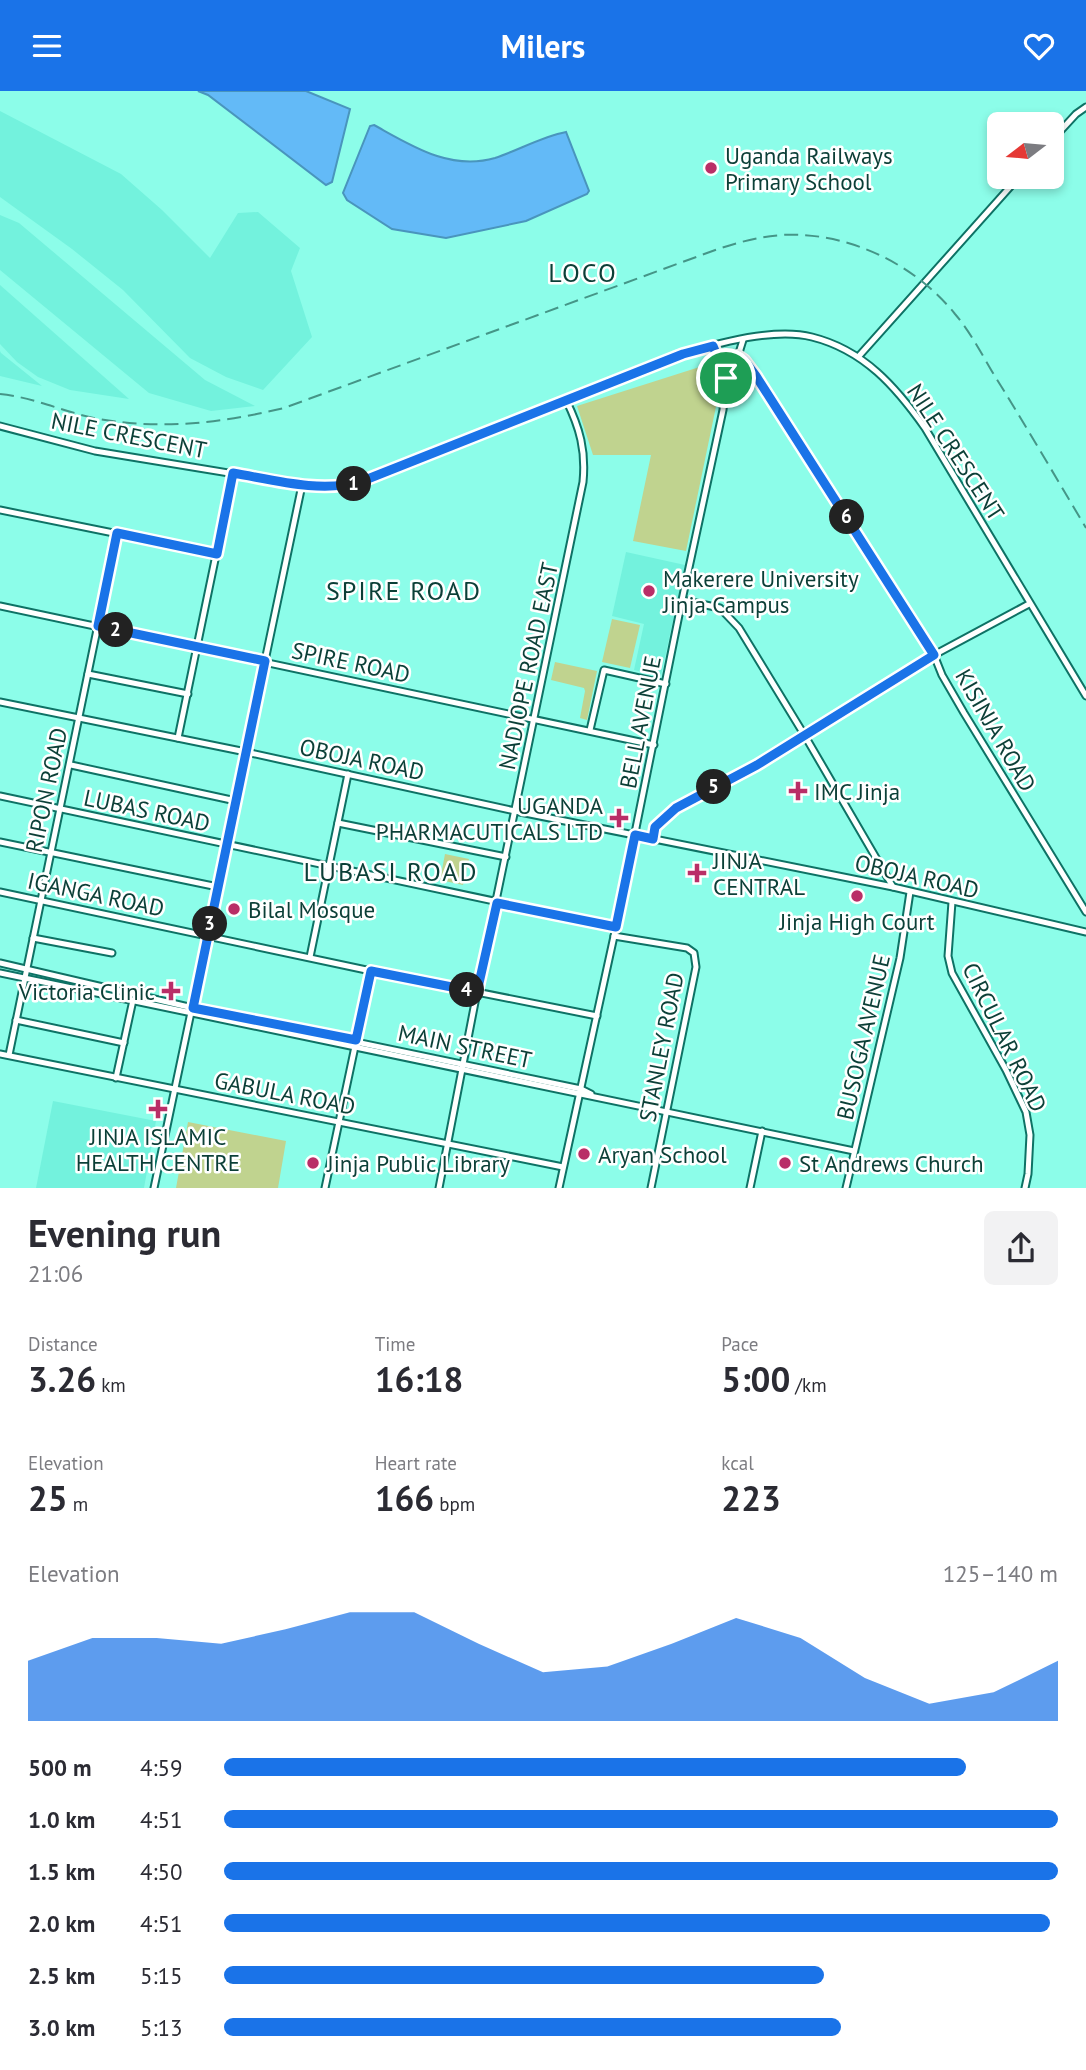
<!DOCTYPE html>
<meta charset="utf-8">
<style>
:root{--surface:#fff;--page:#f2f2f3;--text:#2b2b33;--muted:#7c7c81;--accent:#1a73e8}
body{margin:0;font-family:"PT Sans",sans-serif;background:var(--page);color:var(--text);height:100vh;display:flex;flex-direction:column;font-size:26px;white-space:nowrap}
*{box-sizing:border-box;margin:0}
p{font-size:23px;color:var(--muted)}
.icon{flex:none;width:38px;height:38px;fill:none;stroke:currentColor;stroke-width:2;stroke-linecap:round;stroke-linejoin:round}
.map{position:relative;height:1097px;overflow:hidden}
.sheet{display:flex;flex-direction:column;background:var(--surface);flex:1}
.sheet>*{flex:none}
.needle{width:46px;rotate:254deg}
.buttons{position:absolute;left:987px;top:21px;display:grid;gap:14px}
.buttons a{display:grid;place-items:center;width:77px;height:77px;border-radius:10px;background:var(--surface);box-shadow:0 4px 10px #0003;font-size:35px}
.pin{position:absolute;display:grid;place-items:center;width:60px;height:60px;color:#fff;margin:-30px;border:4px solid #fff;border-radius:50%;box-shadow:0 2px 7px #0007}
.km{position:absolute;width:35px;height:35px;margin:-18px;border-radius:50%;background:#222;color:#fff;font-size:19px;line-height:35px;text-align:center}
.round{display:grid;place-items:center;flex:none;width:74px;height:74px;border-radius:10px;background:var(--page)}
.head{display:flex;align-items:center;justify-content:space-between;height:119px;padding:0 28px}
h1{font-size:38px;font-weight:700;line-height:52px}
.stats{display:grid;grid-template-columns:repeat(3,1fr);gap:10px;height:119px;padding:7px 28px}
.stats div{display:grid;align-content:center}
.stats b{font-size:35px;font-weight:700}
.stats small{font-size:19px;font-weight:400}
.stats p{font-size:19px}
.chart{height:196px;padding:14px 28px}
.chart p{display:flex;justify-content:space-between}
.chart svg{width:100%;height:126px;margin-top:7px;fill:var(--accent);opacity:.7}
ul{padding:0 28px;list-style:none;font-size:23px}
li{display:grid;grid-template-columns:112px 84px 1fr;align-items:center;height:52px}
li i{height:18px;border-radius:9px;background:var(--accent)}
header{display:flex;justify-content:space-between;align-items:center;height:91px;padding:0 28px;background:var(--accent);color:#fff;font-size:32px;font-weight:700}
.map>svg:first-child{display:block}
</style>
<header><svg class="icon" aria-label="menu" viewBox="0 0 24 24"><path d="M4 6h16M4 12h16M4 18h16"/></svg>Milers<svg class="icon" aria-label="heart" viewBox="0 0 24 24"><path d="M12 20l-8-8c-3-5 5-10 8-4 3-6 11-1 8 4z"/></svg></header>
<div class="map">
<svg width="1086" height="1097" viewBox="0 0 1086 1097">
<rect width="100%" height="100%" fill="#8cfde9"/>
<!-- built -->
<g fill="#73f2dd">
<path d="M0,20L121,83L162,119L210,167L238,122L258,121L300,157L291,180L312,246L263,299L226,286L190,267L123,199L72,158L0,106Z"/>
<path d="M0,124L19,132L205,289L255,315L211,320L149,302L0,179Z"/>
<path d="M0,194L129,308L70,299L38,286L17,271L0,253Z"/>
<path d="M0,260L1,262L42,295L0,285Z"/>
<path d="M626,461L685,474L661,585L634,579L644,533L612,525Z"/>
<path d="M53,1010L156,1030L144,1097H36Z"/>
</g>
<!-- green -->
<g fill="#c0d38f">
<path d="M709,273L718,306L686,460L633,450L651,364H593L577,315Z"/>
<path d="M612,528L640,534L630,577L602,571Z"/>
<path d="M555,571L597,580L587,629L580,627L585,600L584,597L551,589Z"/>
<path d="M445,763L469,768L463,794L440,789Z"/>
<path d="M188,1031L286,1050L278,1097H176Z"/>
</g>
<!-- water -->
<g fill="#63baf7" stroke="#4995bd" stroke-width="2">
<path d="M198,0H306L350,18L332,91L326,94L208,4Z"/>
<path d="M374,34C412,55 450,80 495,67C519,59 541,46 566,41L589,100L587,103L526,130L446,147L392,138L347,109L343,102L370,35Z"/>
</g>
<g fill="none" stroke-linecap="round" stroke-linejoin="round">
<defs>
<g id="minor">
<path d="M1052,49L1076,23L1086,16"/>
<path d="M738,265L744,269L756,285L934,564L942,584L964,622L1086,821"/>
<path d="M859,265L1019,86"/>
<path d="M726,287L738,265L743,249"/>
<path d="M0,335L95,360L302,394L335,396L360,391C416,369 472,347 528,324C597,296 741,228 812,246C864,259 896,296 925,337L1086,605"/>
<path d="M0,419L217,463"/>
<path d="M682,509L720,517L739,537L805,645L893,796"/>
<path d="M0,515L654,654"/>
<path d="M88,583L188,603"/>
<path d="M0,611L246,661L515,720L893,796L1086,841"/>
<path d="M590,639L604,579L666,593"/>
<path d="M178,647L233,382"/>
<path d="M71,674L236,710"/>
<path d="M0,705L616,836"/>
<path d="M338,732L506,766"/>
<path d="M653,748L655,736L676,717L757,674L934,564L1029,513"/>
<path d="M0,751L218,796"/>
<path d="M0,801L371,880L597,925"/>
<path d="M952,811L948,865L952,882L1006,979L1026,1021L1030,1044L1028,1083L1025,1097"/>
<path d="M614,845L687,857L694,862L696,876L651,1097"/>
<path d="M33,847L112,862"/>
<path d="M310,866L348,683"/>
<path d="M0,872L193,917L581,998L591,1003"/>
<path d="M0,882L854,1060"/>
<path d="M16,929L124,952"/>
<path d="M0,963L563,1076"/>
<path d="M9,964C45,790 81,616 117,442"/>
<path d="M116,987L133,909"/>
<path d="M154,1097L302,394"/>
<path d="M325,1097L371,880"/>
<path d="M439,1097L477,901L583,391C586,360 580,337 566,309"/>
<path d="M559,1097L616,836L682,509L723,319L726,287L713,255"/>
<path d="M750,1097L762,1040"/>
<path d="M846,1097L900,867L910,801"/>
</g>
</defs>
<!-- minor casing -->
<use href="#minor" stroke="#0e7265" stroke-width="9"/>
<!-- minor -->
<use href="#minor" stroke="#fff" stroke-width="5"/>
<!-- rail -->
<path stroke="#459587" stroke-width="2" stroke-dasharray="14 7" stroke-linecap="butt" d="M0,303C33,306 66,322 99,328C162,339 222,332 284,317L718,158C739,151 759,146 781,144C846,140 914,172 955,223C973,244 986,272 1001,295C1030,342 1058,390 1086,437"/>
</g>
<g fill="none" stroke-linecap="round" stroke-linejoin="round">
<defs>
<path id="route" d="M713,255L726,287L738,265L744,269L756,285L934,564L757,674L676,717L655,736L653,748L635,744L616,836L497,812L477,901L371,880L356,949L193,917L265,570L98,535L117,442L217,463L233,382C274,389 319,402 360,391L683,263Z"/>
</defs>
<!-- route casing -->
<use href="#route" stroke="#fff" stroke-width="14"/>
<!-- route -->
<use href="#route" stroke="#1a73e8" stroke-width="9"/>
</g>
<!-- markers -->
<g fill="#b92e67" stroke="#fff" stroke-width="2.5">
<circle cx="711" cy="77" r="7"/>
<circle cx="649" cy="500" r="7"/>
<path d="M794.5 689.5h7v7h7v7h-7v7h-7v-7h-7v-7h7z"/>
<path d="M615.5 716.5h7v7h7v7h-7v7h-7v-7h-7v-7h7z"/>
<path d="M693.5 771.5h7v7h7v7h-7v7h-7v-7h-7v-7h7z"/>
<circle cx="857" cy="805" r="7"/>
<circle cx="234" cy="818" r="7"/>
<path d="M167.5 889.5h7v7h7v7h-7v7h-7v-7h-7v-7h7z"/>
<path d="M154.5 1007.5h7v7h7v7h-7v7h-7v-7h-7v-7h7z"/>
<circle cx="584" cy="1063" r="7"/>
<circle cx="313" cy="1072" r="7"/>
<circle cx="785" cy="1072" r="7"/>
</g>
<g text-anchor="middle" dominant-baseline="central" stroke-width="5" stroke-linejoin="round" paint-order="stroke">
<!-- poi labels -->
<g font-size="23" fill="#0b3f37" stroke="#fff" text-anchor="start">
<text x="725" y="64">Uganda Railways<tspan x="725" dy="26">Primary School</tspan></text>
<text x="663" y="487">Makerere University<tspan x="663" dy="26">Jinja Campus</tspan></text>
<text x="814" y="700">IMC Jinja</text>
<text x="603" y="714" text-anchor="end">UGANDA<tspan x="603" dy="26">PHARMACUTICALS LTD</tspan></text>
<text x="713" y="769">JINJA<tspan x="713" dy="26">CENTRAL</tspan></text>
<text x="248" y="818">Bilal Mosque</text>
<text x="857" y="830" text-anchor="middle">Jinja High Court</text>
<text x="155" y="900" text-anchor="end">Victoria Clinic</text>
<text x="158" y="1045" text-anchor="middle">JINJA ISLAMIC<tspan x="158" dy="26">HEALTH CENTRE</tspan></text>
<text x="598" y="1063">Aryan School</text>
<text x="327" y="1072">Jinja Public Library</text>
<text x="799" y="1072">St Andrews Church</text>
</g>
<!-- street labels -->
<g font-size="23" fill="#0b3f37" stroke="#fff">
<text transform="translate(129 344) rotate(11)">NILE CRESCENT</text>
<text transform="translate(956 361) rotate(57)">NILE CRESCENT</text>
<text transform="translate(351 571) rotate(12)">SPIRE ROAD</text>
<text transform="translate(528 575) rotate(-78)">NADIOPE ROAD EAST</text>
<text transform="translate(640 631) rotate(-79)">BELL AVENUE</text>
<text transform="translate(996 639) rotate(60)">KISINJA ROAD</text>
<text transform="translate(362 668) rotate(12)">OBOJA ROAD</text>
<text transform="translate(46 699) rotate(-78)">RIPON ROAD</text>
<text transform="translate(147 719) rotate(12)">LUBAS ROAD</text>
<text transform="translate(917 785) rotate(13)">OBOJA ROAD</text>
<text transform="translate(96 803) rotate(12)">IGANGA ROAD</text>
<text transform="translate(863 946) rotate(-77)">BUSOGA AVENUE</text>
<text transform="translate(1005 946) rotate(64)">CIRCULAR ROAD</text>
<text transform="translate(465 955) rotate(12)">MAIN STREET</text>
<text transform="translate(661 956) rotate(-79)">STANLEY ROAD</text>
<text transform="translate(285 1002) rotate(11)">GABULA ROAD</text>
</g>
<!-- quarter labels -->
<g font-size="26" letter-spacing="2" fill="#0b3f37" stroke="#fff">
<text x="583" y="181">LOCO</text>
<text x="404" y="499">SPIRE ROAD</text>
<text x="391" y="780">LUBASI ROAD</text>
</g>
</g>
</svg>
<div class="buttons">
<a><svg class="needle" viewBox="-14 -14 28 28"><path d="M0-13l5 13h-10z" fill="#e53935"/><path d="M0 13l5-13h-10z" fill="#7c7c81"/></svg></a>
</div>
<div class="pin" style="left:726px;top:287px;background:#1e9e55"><svg class="icon" aria-label="arrive" viewBox="0 0 24 24"><path d="M6 21V4h12l-3 4 3 4H6"/></svg></div>
<b class="km" style="left:354px;top:393px">1</b>
<b class="km" style="left:116px;top:539px">2</b>
<b class="km" style="left:210px;top:833px">3</b>
<b class="km" style="left:467px;top:899px">4</b>
<b class="km" style="left:714px;top:696px">5</b>
<b class="km" style="left:847px;top:426px">6</b>
</div>
<section class="sheet">
<div class="head"><div><h1>Evening run</h1><p>21:06</p></div><a class="round"><svg class="icon" aria-label="share" viewBox="0 0 24 24"><path d="M12 15V3M7 8l5-5 5 5M5 13v7h14v-7"/></svg></a></div>
<div class="stats">
<div><p>Distance</p><b>3.26<small> km</small></b></div>
<div><p>Time</p><b>16:18</b></div>
<div><p>Pace</p><b>5:00<small> /km</small></b></div>
</div>
<div class="stats">
<div><p>Elevation</p><b>25<small> m</small></b></div>
<div><p>Heart rate</p><b>166<small> bpm</small></b></div>
<div><p>kcal</p><b>223</b></div>
</div>
<div class="chart"><p><span>Elevation</span>125–140 m</p>
<svg viewBox="0 0 160 44" preserveAspectRatio="none"><path d="M0 44V23L10 15L20 15L30 17L40 12L50 6L60 6L70 17L80 27L90 25L100 17L110 8L120 15L130 29L140 38L150 34L160 23V44z"/></svg>
</div>
<ul>
<li><b>500 m</b>4:59<i style="width:89%"></i></li>
<li><b>1.0 km</b>4:51<i style="width:100%"></i></li>
<li><b>1.5 km</b>4:50<i style="width:100%"></i></li>
<li><b>2.0 km</b>4:51<i style="width:99%"></i></li>
<li><b>2.5 km</b>5:15<i style="width:72%"></i></li>
<li><b>3.0 km</b>5:13<i style="width:74%"></i></li>
</ul>
</section>
